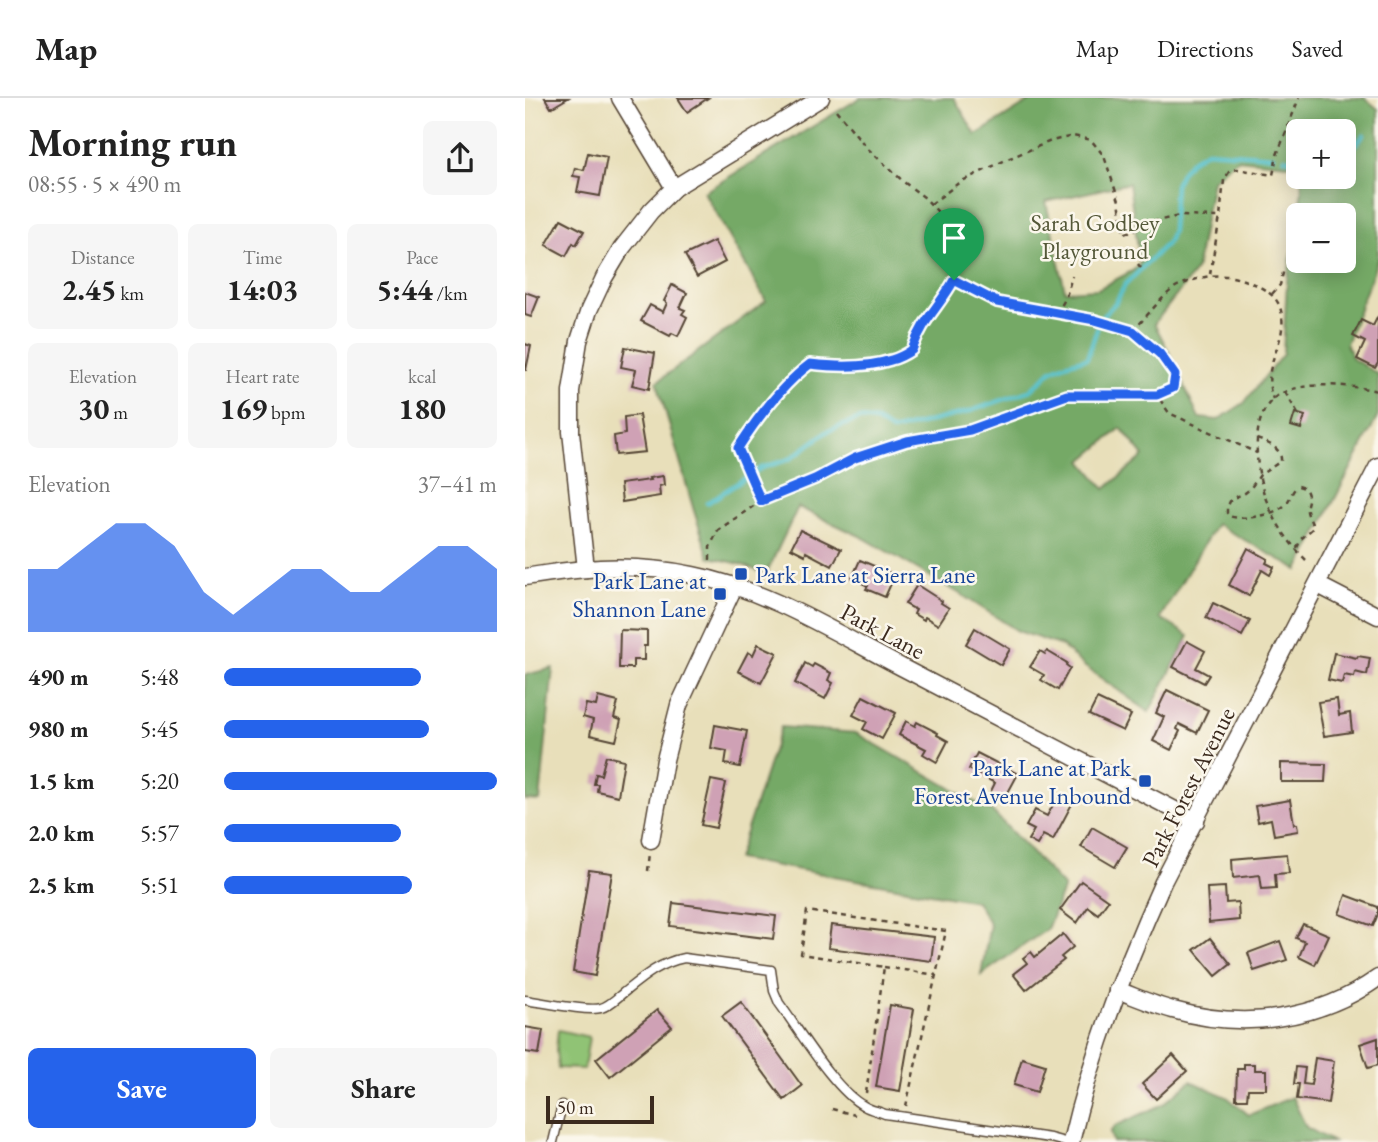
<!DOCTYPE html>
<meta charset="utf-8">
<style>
:root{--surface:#fff;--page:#f6f6f6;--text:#222;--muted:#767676;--line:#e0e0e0;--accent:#2563eb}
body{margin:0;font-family:"EB Garamond",serif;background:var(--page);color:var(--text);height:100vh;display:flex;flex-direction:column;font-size:26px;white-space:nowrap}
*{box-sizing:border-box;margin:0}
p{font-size:23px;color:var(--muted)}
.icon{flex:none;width:38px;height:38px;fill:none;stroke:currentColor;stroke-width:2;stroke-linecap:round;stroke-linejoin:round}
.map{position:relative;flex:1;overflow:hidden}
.sheet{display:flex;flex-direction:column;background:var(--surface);width:525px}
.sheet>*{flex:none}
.tools{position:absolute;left:761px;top:21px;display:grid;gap:14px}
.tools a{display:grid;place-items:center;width:70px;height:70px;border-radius:10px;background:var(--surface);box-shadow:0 4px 18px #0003;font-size:35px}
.scale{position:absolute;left:21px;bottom:18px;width:108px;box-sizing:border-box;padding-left:7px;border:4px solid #3b2a1e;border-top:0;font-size:19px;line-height:24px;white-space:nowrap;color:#3b2a1e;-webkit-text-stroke:5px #fbf7ec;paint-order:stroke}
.pin{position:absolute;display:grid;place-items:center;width:60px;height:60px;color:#fff;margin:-72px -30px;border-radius:50% 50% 50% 0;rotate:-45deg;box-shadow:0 0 7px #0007}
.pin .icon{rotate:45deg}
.round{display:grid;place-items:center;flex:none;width:74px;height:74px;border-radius:10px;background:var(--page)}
.head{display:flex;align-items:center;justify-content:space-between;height:119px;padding:0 28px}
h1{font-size:38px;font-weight:700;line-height:52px}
.stats{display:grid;grid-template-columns:repeat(3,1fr);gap:10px;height:119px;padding:7px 28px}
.stats div{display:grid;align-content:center;border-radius:10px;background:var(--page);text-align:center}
.stats b{font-size:30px;font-weight:700}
.stats small{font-size:19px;font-weight:400}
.stats p{font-size:19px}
.chart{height:196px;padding:14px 28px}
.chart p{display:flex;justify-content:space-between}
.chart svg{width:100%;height:126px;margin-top:7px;fill:var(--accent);opacity:.7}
.cta{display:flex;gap:14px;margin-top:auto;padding:14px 28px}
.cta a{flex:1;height:80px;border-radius:10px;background:var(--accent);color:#fff;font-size:28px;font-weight:700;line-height:80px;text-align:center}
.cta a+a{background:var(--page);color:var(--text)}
ul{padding:0 28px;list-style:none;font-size:23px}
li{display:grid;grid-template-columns:112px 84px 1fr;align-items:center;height:52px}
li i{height:18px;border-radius:9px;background:var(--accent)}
header{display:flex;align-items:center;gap:42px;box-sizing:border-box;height:98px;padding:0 35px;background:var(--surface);border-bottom:2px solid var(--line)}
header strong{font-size:33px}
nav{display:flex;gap:38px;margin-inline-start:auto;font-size:24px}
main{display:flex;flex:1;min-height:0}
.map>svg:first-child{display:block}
</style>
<header>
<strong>Map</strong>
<nav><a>Map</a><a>Directions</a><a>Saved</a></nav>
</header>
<main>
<section class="sheet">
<div class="head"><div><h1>Morning run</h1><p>08:55 · 5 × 490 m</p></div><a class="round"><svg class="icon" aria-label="share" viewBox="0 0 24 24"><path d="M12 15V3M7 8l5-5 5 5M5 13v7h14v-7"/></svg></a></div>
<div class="stats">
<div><p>Distance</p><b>2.45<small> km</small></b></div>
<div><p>Time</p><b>14:03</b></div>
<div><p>Pace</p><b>5:44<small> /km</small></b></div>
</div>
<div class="stats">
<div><p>Elevation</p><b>30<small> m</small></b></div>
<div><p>Heart rate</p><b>169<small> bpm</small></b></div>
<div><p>kcal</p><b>180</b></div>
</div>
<div class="chart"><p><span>Elevation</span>37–41 m</p>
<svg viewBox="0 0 160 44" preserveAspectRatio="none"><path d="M0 44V22L10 22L20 14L30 6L40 6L50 14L60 30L70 38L80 30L90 22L100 22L110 30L120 30L130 22L140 14L150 14L160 22V44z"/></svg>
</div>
<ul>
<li><b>490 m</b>5:48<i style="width:72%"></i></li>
<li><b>980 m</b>5:45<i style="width:75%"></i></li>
<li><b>1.5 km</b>5:20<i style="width:100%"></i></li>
<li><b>2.0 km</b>5:57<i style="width:65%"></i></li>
<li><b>2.5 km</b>5:51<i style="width:69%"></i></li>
</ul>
<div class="cta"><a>Save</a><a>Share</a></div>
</section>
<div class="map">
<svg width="853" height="1044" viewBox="0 0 853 1044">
<rect width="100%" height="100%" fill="#fbf7ec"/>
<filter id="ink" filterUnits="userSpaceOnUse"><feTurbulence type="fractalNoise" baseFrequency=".0143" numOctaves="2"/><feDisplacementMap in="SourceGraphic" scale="14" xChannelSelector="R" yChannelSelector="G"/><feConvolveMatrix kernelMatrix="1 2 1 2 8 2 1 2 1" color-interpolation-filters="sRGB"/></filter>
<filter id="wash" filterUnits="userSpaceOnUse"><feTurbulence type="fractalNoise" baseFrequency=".00686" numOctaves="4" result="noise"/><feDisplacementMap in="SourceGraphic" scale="28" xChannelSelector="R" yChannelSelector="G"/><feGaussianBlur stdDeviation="1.57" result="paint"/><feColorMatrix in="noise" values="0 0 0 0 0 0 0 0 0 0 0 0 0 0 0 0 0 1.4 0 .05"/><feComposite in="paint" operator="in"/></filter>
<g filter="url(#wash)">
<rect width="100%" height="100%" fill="#e8dfba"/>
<!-- green -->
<path fill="#90c374" stroke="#667649" stroke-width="2" d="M33,932L64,939L59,971L33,970L31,952Z"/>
<!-- forest -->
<g fill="#74a966" stroke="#586a42" stroke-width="2" fill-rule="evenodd">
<path d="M335,0H429L451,37L510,0H840L853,11V161L821,246L828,261L853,276V318L773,472L691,426L635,520L664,538L624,614L559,568L537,548L493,533L437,497L337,439L273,409L241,476L215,466L184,459L169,413L132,284L241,203L179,94ZM774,33H819V79H776L777,92L762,183L758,256L719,305L693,322L674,320C659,289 647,256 629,226L671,172L687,82L712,61L773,67ZM604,85L615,165L609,172L573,191L540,193L521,104ZM774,117H819V163H774ZM596,330L619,358L580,391L557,363Z"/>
<path d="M28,570L15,703L0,702V577Z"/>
<path d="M256,629L331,635L469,715L539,789L522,831L456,877L465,826L451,803L212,761Z"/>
<path d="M666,983L702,999L724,1017L767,999L781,1029L808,1044H588L585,1034L590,1028L637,1007Z"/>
</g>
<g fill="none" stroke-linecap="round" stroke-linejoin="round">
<!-- stream -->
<g stroke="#52bfc9" stroke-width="4.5">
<path d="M819,57L823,56L839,37"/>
<path d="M759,60L774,62"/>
<path d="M578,218L591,204L600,187L643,144L647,132L650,87L657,73L668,61L682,53L748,58"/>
<path d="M182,405L236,370L265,361L303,333L335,321L351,323L367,333L443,314L506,292L527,272L540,266L562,260L572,231"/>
</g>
</g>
<g id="blocks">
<!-- building -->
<g fill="#cfa1b5">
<path d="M20,0H43L26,10Z"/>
<path d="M153,0H183L162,14Z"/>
<path d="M63,55L82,59L75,98L52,94L55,79L48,78L50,70L59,72Z"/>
<path d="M36,121L59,133L51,147L48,145L41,158L21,147Z"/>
<path d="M189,143L200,164L172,179L160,157Z"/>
<path d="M147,187L162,195L155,210L160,212L157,216L162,219L153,238L147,235L145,238L116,223L125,207L138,214L142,205L139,203Z"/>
<path d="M0,194L14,199L6,219L0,217Z"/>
<path d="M853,218V265L850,270L832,261L840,244L828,238L836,222L848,228Z"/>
<path d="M0,246L6,248L1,272H0Z"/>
<path d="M100,249L130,255L124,291L107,287L111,272L96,269Z"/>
<path d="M770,315L780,318L776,331L766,328Z"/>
<path d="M114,317L120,354L91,357L89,338L100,336L99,319Z"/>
<path d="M138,378L139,387L134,388L135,398L97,404L95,386L125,382L124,380Z"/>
<path d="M275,432L289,439V438L316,451L307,468L281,454L280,457L266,450Z"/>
<path d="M723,450L743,461L741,465L749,469L745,477L737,472L724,498L704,487Z"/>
<path d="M335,462L370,477L360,499L341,491L343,488L327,480Z"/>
<path d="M392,487L417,503L416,505L424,510L413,527L400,519L399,522L389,516L391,512L380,506Z"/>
<path d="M688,505L725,523L717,538L681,520Z"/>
<path d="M450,530L485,551L476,567L441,546Z"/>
<path d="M95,532L122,533V548H119V562H108V570H94Z"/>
<path d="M662,543L680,553L671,570L684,577L679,585L648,569Z"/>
<path d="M233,546L252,555L236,585L213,573L223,554L228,557Z"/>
<path d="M515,553L520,556L522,553L542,565L541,567L545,570L533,592L516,582L519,577L505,569Z"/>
<path d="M809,555L832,560L833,558L845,560L842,577L830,574L829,579L819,577L817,585L803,582Z"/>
<path d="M280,565L287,569L289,566L306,575L303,582L308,585L300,601L270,585Z"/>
<path d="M642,592L683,612L672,635L654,626L652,631L655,633L646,652L628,643L639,619L631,615Z"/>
<path d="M338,598L371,615L357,641L338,631L342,624L328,617Z"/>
<path d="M73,599L93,604L89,620L96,622L91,643L65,637L68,622L58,619L61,606L71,608Z"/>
<path d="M572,601L606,617L598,633L564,617Z"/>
<path d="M812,601L814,617L825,615L827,634L799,638L793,604Z"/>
<path d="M381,623L390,628L392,624L413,635L412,637L423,643L412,664L398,656L401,651L374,637Z"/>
<path d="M190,627L222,633L215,669L200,666L202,653L186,650Z"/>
<path d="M452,655L493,676L479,702L465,695L470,685L444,671Z"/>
<path d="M81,658L99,662L93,698L72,693L73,686H69L71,676L76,677Z"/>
<path d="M756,665L801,666L800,684H756Z"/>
<path d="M186,682L201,685L191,730L176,727Z"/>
<path d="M533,698L547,706L528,742L518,737L512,747L503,742L509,732L501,728L510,712L522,718Z"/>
<path d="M765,702L769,726H772L773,733L749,737L746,721L733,724L730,708Z"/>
<path d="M567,729L602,749L590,769L556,749Z"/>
<path d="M762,756L764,775L750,776L751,790L737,791L735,777L708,780L707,761Z"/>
<path d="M64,772L87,775L70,878L48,874Z"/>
<path d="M556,783L583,802L573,816L563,809L552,825L535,812Z"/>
<path d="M700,789L701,805L713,804L714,822L684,825L682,790Z"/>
<path d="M821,797L853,809V816L848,828L814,816Z"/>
<path d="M148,805L251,818L248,841L145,828Z"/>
<path d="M778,826L804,837L790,867L774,859L780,844L771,840Z"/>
<path d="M306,827L409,839L406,863L303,850Z"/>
<path d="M538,836L548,849L536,859L539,862L501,892L488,876L502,865L498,860L506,854L510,859Z"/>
<path d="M685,840L706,866L691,878L669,852Z"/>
<path d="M755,843L762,862L729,873L723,855Z"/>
<path d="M216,904L277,988L259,1002L197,918Z"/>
<path d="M365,907L389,911L375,993L351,989Z"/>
<path d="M132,912L147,929L85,979L71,961Z"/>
<path d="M0,929L18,932L14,956L0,954Z"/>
<path d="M853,940V967L843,970L835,946Z"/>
<path d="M648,957L662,973L631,1001L617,986Z"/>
<path d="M497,960L520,967L512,994L489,987Z"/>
<path d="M790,960L809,963L803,1005L772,1001L774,986H769L771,969L780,970L778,986L786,987Z"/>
<path d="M719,966H729V972H741V991H723L722,1001H711L712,971H719Z"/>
</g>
</g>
</g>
<g filter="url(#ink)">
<use href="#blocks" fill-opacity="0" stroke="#554535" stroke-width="2"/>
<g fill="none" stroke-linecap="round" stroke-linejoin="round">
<defs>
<g id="service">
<path d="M0,902C16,904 63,914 76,910C84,908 92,900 98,895C118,879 134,865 159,860L246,872L249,893L254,905C274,932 310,993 339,1008C345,1012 353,1013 360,1016L525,1040L540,1044"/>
<path d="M28,1044L37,1007"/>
</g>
<g id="minor">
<path d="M95,0L149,90"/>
<path d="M61,471L46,334V293L54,243L64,212L79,180L97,150L126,113L149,90L296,0"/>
<path d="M0,479C60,469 108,465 168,477C244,492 312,536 380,571C477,621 574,672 671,723"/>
<path d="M793,487L853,518"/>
<path d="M126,742L140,662L154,607L209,489"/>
<path d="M592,892C611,899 629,907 648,912C718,932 792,923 853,880"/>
<path d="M546,1044C567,954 600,868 638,784L853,368"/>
</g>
</defs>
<!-- service casing -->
<use href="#service" stroke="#554535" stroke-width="11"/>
<!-- minor casing -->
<use href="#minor" stroke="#554535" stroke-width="19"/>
<!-- path -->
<g stroke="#554535" stroke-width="2.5" stroke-dasharray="5 5" stroke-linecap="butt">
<path d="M311,12L342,50L380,85L400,100L412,113L420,133L421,159L429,182L472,204L570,222L608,233L634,256L650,277L648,290L632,297L644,315L732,355"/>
<path d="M406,106L435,84L485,60L526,43L548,38L566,42L579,58L594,103L599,136L631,123L655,118L695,119"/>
<path d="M613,166L619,174"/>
<path d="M685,176L695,119L699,82L704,74L712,71L748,77L752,57L774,0"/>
<path d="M747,196L755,187L759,171"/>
<path d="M532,216L541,199L547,178"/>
<path d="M608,233C621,219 634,202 649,190C653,187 658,186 663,184C689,174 706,176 731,187C745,194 755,201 757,218C761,248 735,267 748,301"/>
<path d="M760,294L773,316"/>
<path d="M732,341C743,345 757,350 756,363L735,377L725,391L720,395L706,401L702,410V415L704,418C717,423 750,417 760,407C766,401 766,393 773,388L780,390C787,403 780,404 782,413C783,420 787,423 788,430L776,441L771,452"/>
<path d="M236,403L213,350C233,319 256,289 285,266C310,269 342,270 366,262C374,260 381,256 387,252C397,222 415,208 429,182"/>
<path d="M185,462V449L193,432L236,403L290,381L330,361L381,343L445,332L542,297H632"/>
<path d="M781,462C763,444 749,423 740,399C730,370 723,311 757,295C782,283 826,287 853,293"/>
<path d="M123,773L125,755"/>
<path d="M359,869L411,877"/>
<path d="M341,995L359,869L276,856L282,813L421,833L381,1008"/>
<path d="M307,1011L330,1017"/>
</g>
<!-- service -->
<use href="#service" stroke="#fff" stroke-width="8"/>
<!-- minor -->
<use href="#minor" stroke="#fff" stroke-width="16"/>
</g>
</g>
<g fill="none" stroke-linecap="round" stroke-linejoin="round" filter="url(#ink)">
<defs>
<path id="route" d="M429,182L472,204L570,222L608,233L635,256L650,277L648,290L632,297H542L445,332L382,343L330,360L290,381L236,403L213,350C233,319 256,288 285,266C311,269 341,270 366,262C374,260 381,256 387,252C397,222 415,208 429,182Z"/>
</defs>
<!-- route casing -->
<use href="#route" stroke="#fff" stroke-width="14"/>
<!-- route -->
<use href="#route" stroke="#2563eb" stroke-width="9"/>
</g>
<!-- markers -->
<g fill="#1a4fb4" stroke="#fbf7ec" stroke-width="2.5">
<rect x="209" y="469" width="14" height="14" rx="3.5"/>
<rect x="188" y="489" width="14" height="14" rx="3.5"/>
<rect x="613" y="676" width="14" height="14" rx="3.5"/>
</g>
<g text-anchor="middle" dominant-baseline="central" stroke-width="5" stroke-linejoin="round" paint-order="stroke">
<!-- park labels -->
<g font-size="24" fill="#545838" stroke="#fbf7ec">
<text x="570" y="124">Sarah Godbey<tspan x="570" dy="28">Playground</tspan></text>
</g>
<!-- transit labels -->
<g font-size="24" fill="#164399" stroke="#fbf7ec" text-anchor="end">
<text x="230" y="476" text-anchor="start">Park Lane at Sierra Lane</text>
<text x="181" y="482">Park Lane at<tspan x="181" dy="28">Shannon Lane</tspan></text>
<text x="606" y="669">Park Lane at Park<tspan x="606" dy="28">Forest Avenue Inbound</tspan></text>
</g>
<!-- street labels -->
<g font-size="24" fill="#3b2a1e" stroke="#fbf7ec">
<text transform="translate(358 533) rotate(28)">Park Lane</text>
<text transform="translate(663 689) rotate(-63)">Park Forest Avenue</text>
</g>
</g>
</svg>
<div class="tools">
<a>+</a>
<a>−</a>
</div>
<div class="scale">50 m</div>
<div class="pin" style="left:429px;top:182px;background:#1e9e55"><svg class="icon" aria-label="arrive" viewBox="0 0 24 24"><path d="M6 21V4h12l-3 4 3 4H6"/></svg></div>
</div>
</main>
